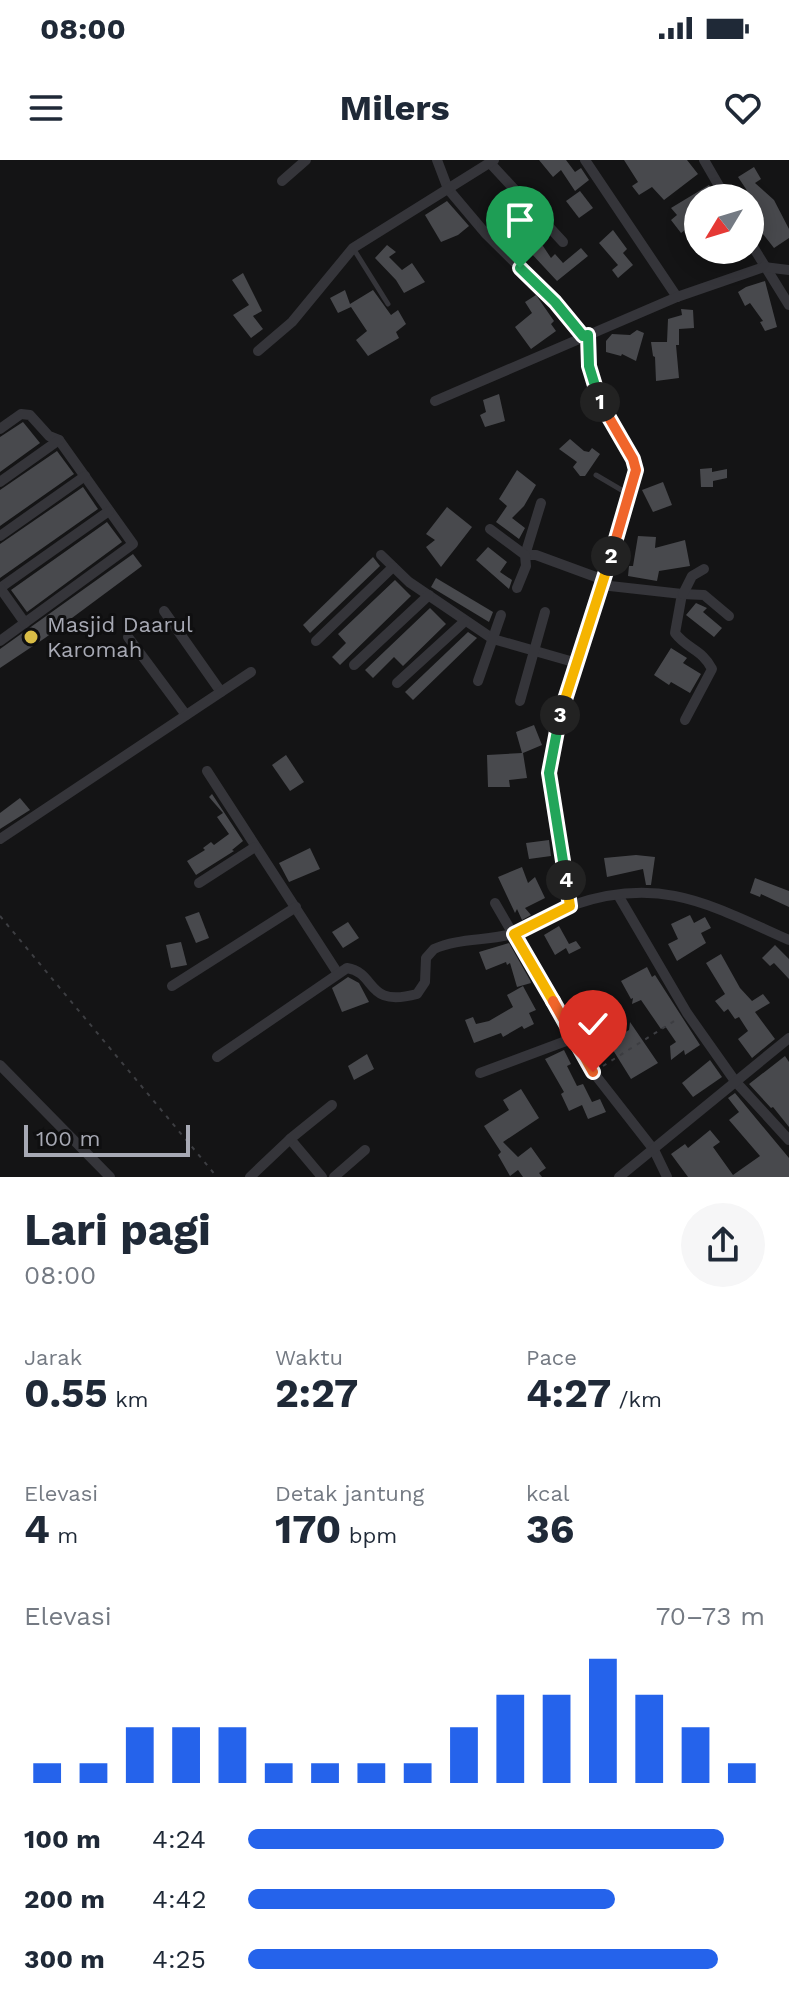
<!DOCTYPE html>
<html lang="id">
<meta charset="utf-8">
<style>
:root{--surface:#fff;--page:#f6f6f7;--text:#1f2937;--muted:#747a83;--accent:#2563eb}
body{margin:0;font-family:"Work Sans",sans-serif;background:var(--page);color:var(--text);height:100vh;display:flex;flex-direction:column;font-size:30px;white-space:nowrap}
*{box-sizing:border-box;margin:0}
p{font-size:26px;color:var(--muted)}
.icon{flex:none;width:44px;height:44px;fill:none;stroke:currentColor;stroke-width:2;stroke-linecap:round;stroke-linejoin:round}
.map{position:relative;height:1017px;overflow:hidden}
.sheet{display:flex;flex-direction:column;background:var(--surface);flex:1}
.sheet>*{flex:none}
.needle{width:52px;rotate:232deg}
.fabs{position:absolute;left:684px;top:24px;display:grid;gap:16px}
.fabs a{display:grid;place-items:center;width:80px;height:80px;border-radius:50%;background:var(--surface);box-shadow:0 4px 20px #0003;font-size:40px}
.scale{position:absolute;left:24px;bottom:20px;width:166px;box-sizing:border-box;padding-left:8px;border:4px solid #a7a9b4;border-top:0;font-size:22px;line-height:28px;white-space:nowrap;color:#a7a9b4;-webkit-text-stroke:6px #0f0f10;paint-order:stroke}
.pin{position:absolute;display:grid;place-items:center;width:68px;height:68px;color:#fff;margin:-82px -34px;border-radius:50% 50% 50% 0;rotate:-45deg;box-shadow:0 0 8px #0007}
.pin .icon{rotate:45deg}
.km{position:absolute;width:40px;height:40px;margin:-20px;border-radius:50%;background:#222;color:#fff;font-size:22px;line-height:40px;text-align:center}
.round{display:grid;place-items:center;flex:none;width:84px;height:84px;border-radius:42px;background:var(--page)}
.head{display:flex;align-items:center;justify-content:space-between;height:136px;padding:0 24px}
h1{font-size:44px;font-weight:700;line-height:60px}
.metrics{display:grid;grid-template-columns:repeat(3,1fr);gap:12px;height:136px;padding:8px 24px}
.metrics div{display:grid;align-content:center}
.metrics b{font-size:40px;font-weight:700}
.metrics small{font-size:22px;font-weight:400}
.metrics p{font-size:22px}
.chart{height:224px;padding:16px 24px}
.chart p{display:flex;justify-content:space-between}
.chart svg{width:100%;height:144px;margin-top:8px;stroke:var(--accent);stroke-width:6}
ul{padding:0 24px;list-style:none;font-size:26px}
li{display:grid;grid-template-columns:128px 96px 1fr;align-items:center;height:60px}
li i{height:20px;border-radius:10px;background:var(--accent)}
.status{display:flex;justify-content:space-between;align-items:center;height:56px;padding:0 40px;background:var(--surface);direction:ltr}
.status svg{height:22px;fill:currentColor}
header{display:flex;justify-content:space-between;align-items:center;height:104px;padding:0 24px;background:var(--surface);font-size:36px;font-weight:700}
.map>svg:first-child{display:block}
</style>
<div class="status"><b>08:00</b><svg viewBox="0 0 49 12"><path d="M0 12V9h3v3zM5 12V6h3v6zM10 12V3h3v9zM15 12V0h3v12zM26 1h20v11H26zM47 4h2v5h-2z"/></svg></div>
<header><svg class="icon" aria-label="menu" viewBox="0 0 24 24"><path d="M4 6h16M4 12h16M4 18h16"/></svg>Milers<svg class="icon" aria-label="heart" viewBox="0 0 24 24"><path d="M12 20l-8-8c-3-5 5-10 8-4 3-6 11-1 8 4z"/></svg></header>
<div class="map">
<svg width="789" height="1017" viewBox="0 0 789 1017">
<rect width="100%" height="100%" fill="#141415"/>
<!-- building -->
<g fill="#48494d">
<path d="M539,0H566L575,12L581,8L589,20L575,31L561,10L553,17Z"/>
<path d="M624,0H687L698,14L664,40L652,27L639,35L632,26L638,22Z"/>
<path d="M754,7L761,19L755,23L774,40L789,69V78L774,88L759,69L762,67L750,50V35L738,17Z"/>
<path d="M709,25L717,38H698V54L689,59L693,64L681,73L671,60L677,55L671,48Z"/>
<path d="M580,31L593,48L579,58L566,41Z"/>
<path d="M447,41L469,66L458,75L441,82L425,55Z"/>
<path d="M534,63L542,72L537,77L551,98L555,94L563,103L581,88L588,96L557,121L516,77Z"/>
<path d="M613,70L627,89L623,93L633,105L618,118L612,110L618,105L599,83Z"/>
<path d="M387,85L396,92L389,97L402,110L412,103L425,122L404,133L396,120L375,98Z"/>
<path d="M243,113L262,151L253,156L263,169L251,178L233,155L249,145L232,120Z"/>
<path d="M765,121L777,167L765,171L760,162L763,161L750,143L745,146L738,132L746,127Z"/>
<path d="M345,130L350,144L373,130L391,155L398,150L406,164L396,172L399,178L368,196L356,180L367,171L351,147L338,153L330,138Z"/>
<path d="M536,135L554,161L551,164L556,171L531,189L515,167L532,153L525,142Z"/>
<path d="M681,149L693,150L694,168L679,169V185H676L679,218L656,221L655,197L653,196L651,182H667L668,159L682,155Z"/>
<path d="M637,170L644,173L636,201L622,194L621,196L606,192V181L612,174L630,175Z"/>
<path d="M499,234L505,261L485,267L480,255L486,252L483,240Z"/>
<path d="M23,262L40,283L0,312V277Z"/>
<path d="M570,279L584,291L589,292L592,288L600,294L585,316H580L573,307L577,302L559,289Z"/>
<path d="M57,291L74,314L0,366V330Z"/>
<path d="M712,308V312L727,309V318L713,321V327H701L700,309Z"/>
<path d="M517,310L536,325L524,346L512,358L525,368L519,379L496,362L507,346L499,339Z"/>
<path d="M663,322L672,345L653,352L642,330Z"/>
<path d="M83,327L98,349L0,418V384Z"/>
<path d="M447,347L472,367L441,407L426,387L435,380L426,374Z"/>
<path d="M107,362L122,382L27,452L11,430Z"/>
<path d="M638,376L656,377L655,388L685,380L690,406L659,411L657,421L628,416L629,406H633Z"/>
<path d="M488,387L507,402L500,412L512,420L509,429L476,400Z"/>
<path d="M133,394L142,406L45,478L0,508V489Z"/>
<path d="M373,397L380,406L310,473L303,465Z"/>
<path d="M436,418L493,452L489,462L431,427Z"/>
<path d="M395,420L411,436L340,505L332,497L346,483L338,474Z"/>
<path d="M696,443L707,448L703,452L722,468L714,477L686,455Z"/>
<path d="M430,448L446,464L403,506L394,497L373,518L365,510Z"/>
<path d="M468,472L477,478L413,540L405,532Z"/>
<path d="M671,488L687,498L683,503L701,514L690,533L671,522L669,525L654,515Z"/>
<path d="M534,565L542,585L523,593L527,618L509,620L510,627H488L487,595L522,593L516,572Z"/>
<path d="M286,595L304,622L290,631L272,605Z"/>
<path d="M212,634L243,681L232,690L234,691L196,715L187,701L205,690L203,688L211,682L214,685L229,674L217,657L223,653L209,637Z"/>
<path d="M20,638L30,650L0,669V653Z"/>
<path d="M549,680L551,696L529,699L526,683Z"/>
<path d="M310,688L320,709L289,722L279,703Z"/>
<path d="M636,695L655,697L651,725H646L643,709L607,717L604,698Z"/>
<path d="M522,707L528,723L535,717L545,738L525,748L531,755L522,760L517,749L515,753L498,717Z"/>
<path d="M755,718L789,731V747L761,734L760,737L750,733Z"/>
<path d="M199,752L209,778L196,783L185,757Z"/>
<path d="M690,755L694,763L705,757L711,768L701,773L706,783L677,801L668,784L678,779L671,764Z"/>
<path d="M348,762L359,778L343,788L332,772Z"/>
<path d="M559,766L569,784L576,781L581,788L569,794L566,788L555,795L544,775Z"/>
<path d="M181,782L187,805L171,808L166,785Z"/>
<path d="M509,783L530,820L531,823L517,827L510,803L507,805L506,802L486,810L479,792Z"/>
<path d="M775,785L789,799V819L774,803L770,806L762,798Z"/>
<path d="M721,794L740,828L752,841L763,834L770,843L755,852L775,879L752,898L738,879L748,871L739,857L735,859L728,849L724,852L715,841L725,834L706,803Z"/>
<path d="M647,807L652,817L655,815L700,885L685,895L684,890L671,900L670,886L676,882L665,866L661,869L641,840L632,844L633,838L631,839L621,821Z"/>
<path d="M348,817L359,823L369,842L342,852L332,828Z"/>
<path d="M523,826L536,850L529,853L534,864L524,869L522,866L503,877L501,873L474,883L465,860L473,857L476,864L489,861L513,847L507,835Z"/>
<path d="M602,833L615,851L590,870L577,851Z"/>
<path d="M630,862L658,903L631,919L608,882L629,870Z"/>
<path d="M564,890L571,904L567,906L577,926L583,924L592,942L600,939L606,952L588,959L582,945L569,951L561,934L564,932L545,899Z"/>
<path d="M367,894L374,909L354,920L348,906Z"/>
<path d="M785,896L789,902V967L773,947L771,948L749,924Z"/>
<path d="M710,900L722,917L693,937L682,923Z"/>
<path d="M521,929L539,958L503,982L518,997L531,987L546,1008L539,1013L542,1017H523L518,1010L510,1016L498,995L501,992L484,966L509,950L503,940Z"/>
<path d="M735,933L789,998V1017H688L671,994L685,984L688,988L710,970L720,982L713,987L733,1015L760,996L729,960L739,952L728,938Z"/>
</g>
<g fill="none" stroke-linecap="round" stroke-linejoin="round">
<!-- path -->
<g stroke="#3d3e42" stroke-width="2" stroke-dasharray="4 6" stroke-linecap="butt">
<path d="M0,756L217,1017"/>
<path d="M603,906L679,858"/>
</g>
<!-- lane -->
<g stroke="#35353a" stroke-width="5">
<path d="M353,88L388,144"/>
<path d="M596,315L630,335"/>
</g>
<!-- street -->
<g stroke="#35353a" stroke-width="10">
<path d="M437,0L448,29L486,74L555,142L583,176"/>
<path d="M585,0L677,137"/>
<path d="M704,0L726,38"/>
<path d="M490,3L563,82"/>
<path d="M282,21L306,0"/>
<path d="M750,82L789,145"/>
<path d="M258,191L292,162L353,88L494,0"/>
<path d="M435,241L677,137L764,107L789,110"/>
<path d="M0,269L21,254L30,255L49,276L59,280L133,384L0,481"/>
<path d="M0,322L59,280"/>
<path d="M541,343L525,395H536L604,420"/>
<path d="M490,369L525,395L526,406L517,428"/>
<path d="M0,376L85,316"/>
<path d="M381,395L409,422L493,479L577,503"/>
<path d="M601,425L682,434L675,473C687,489 703,490 712,509L685,560"/>
<path d="M0,428L109,351"/>
<path d="M0,428L25,463"/>
<path d="M682,434L704,435L729,456"/>
<path d="M683,434L692,416L704,409"/>
<path d="M164,451L221,532"/>
<path d="M128,477L186,555"/>
<path d="M316,481L393,407"/>
<path d="M354,505L429,435"/>
<path d="M478,521L501,455"/>
<path d="M397,523L465,461"/>
<path d="M520,541L545,452"/>
<path d="M207,611L337,812"/>
<path d="M0,679L251,512"/>
<path d="M199,723L255,687"/>
<path d="M618,735L687,853L735,921L789,980"/>
<path d="M495,743L593,912L654,990L667,1017"/>
<path d="M570,746C563,703 550,658 549,615C549,599 554,581 557,565L631,335L636,310L633,299L608,259L594,225L588,175"/>
<path d="M172,826L296,747"/>
<path d="M217,897L347,808C378,813 364,848 417,834L425,822L426,798L434,789C458,778 487,781 512,774C533,768 552,752 573,745C661,715 710,745 789,780"/>
<path d="M0,905L110,1017"/>
<path d="M480,913L574,878"/>
<path d="M290,979L322,1017"/>
<path d="M250,1017L290,979L332,945"/>
<path d="M334,1017L365,990"/>
<path d="M619,1017L789,878"/>
</g>
</g>
<g fill="none" stroke-linecap="round" stroke-linejoin="round">
<defs>
<path id="split-1" d="M520,108L555,142L583,176L588,175L589,206L600,242"/>
<path id="split-2" d="M600,242L633,299L636,310L611,396"/>
<path id="split-3" d="M560,555L611,396"/>
<path id="split-4" d="M560,555L549,613L566,720"/>
<path id="split-5" d="M553,841L514,774L570,746L566,720"/>
<path id="split-6" d="M553,841L593,912"/>
</defs>
<!-- split-1 casing -->
<use href="#split-1" stroke="#fff" stroke-width="16"/>
<!-- split-2 casing -->
<use href="#split-2" stroke="#fff" stroke-width="16"/>
<!-- split-3 casing -->
<use href="#split-3" stroke="#fff" stroke-width="16"/>
<!-- split-4 casing -->
<use href="#split-4" stroke="#fff" stroke-width="16"/>
<!-- split-5 casing -->
<use href="#split-5" stroke="#fff" stroke-width="16"/>
<!-- split-6 casing -->
<use href="#split-6" stroke="#fff" stroke-width="16"/>
<!-- split-1 -->
<use href="#split-1" stroke="#22a559" stroke-width="10"/>
<!-- split-2 -->
<use href="#split-2" stroke="#f0652b" stroke-width="10"/>
<!-- split-3 -->
<use href="#split-3" stroke="#f5b400" stroke-width="10"/>
<!-- split-4 -->
<use href="#split-4" stroke="#22a559" stroke-width="10"/>
<!-- split-5 -->
<use href="#split-5" stroke="#f5b400" stroke-width="10"/>
<!-- split-6 -->
<use href="#split-6" stroke="#f0652b" stroke-width="10"/>
</g>
<!-- markers -->
<circle fill="#dabd46" stroke="#0f0f10" stroke-width="3" cx="31" cy="477" r="8"/>
<g text-anchor="middle" dominant-baseline="central" stroke-width="6" stroke-linejoin="round" paint-order="stroke">
<!-- poi labels -->
<g font-size="22" fill="#a7a9b4" stroke="#0f0f10" text-anchor="start">
<text x="47" y="464">Masjid Daarul<tspan x="47" dy="25">Karomah</tspan></text>
</g>
</g>
</svg>
<div class="fabs">
<a><svg class="needle" viewBox="-14 -14 28 28"><path d="M0-13l5 13h-10z" fill="#e53935"/><path d="M0 13l5-13h-10z" fill="#747a83"/></svg></a>
</div>
<div class="scale">100 m</div>
<div class="pin" style="left:520px;top:108px;background:#1e9e55"><svg class="icon" aria-label="arrive" viewBox="0 0 24 24"><path d="M6 21V4h12l-3 4 3 4H6"/></svg></div>
<div class="pin" style="left:593px;top:912px;background:#d93025"><svg class="icon" aria-label="check" viewBox="0 0 24 24"><path d="M5 12l5 5 9-10"/></svg></div>
<b class="km" style="left:600px;top:242px">1</b>
<b class="km" style="left:611px;top:396px">2</b>
<b class="km" style="left:560px;top:555px">3</b>
<b class="km" style="left:566px;top:720px">4</b>
</div>
<section class="sheet">
<div class="head"><div><h1>Lari pagi</h1><p>08:00</p></div><a class="round"><svg class="icon" aria-label="share" viewBox="0 0 24 24"><path d="M12 15V3M7 8l5-5 5 5M5 13v7h14v-7"/></svg></a></div>
<div class="metrics">
<div><p>Jarak</p><b>0.55<small> km</small></b></div>
<div><p>Waktu</p><b>2:27</b></div>
<div><p>Pace</p><b>4:27<small> /km</small></b></div>
</div>
<div class="metrics">
<div><p>Elevasi</p><b>4<small> m</small></b></div>
<div><p>Detak jantung</p><b>170<small> bpm</small></b></div>
<div><p>kcal</p><b>36</b></div>
</div>
<div class="chart"><p><span>Elevasi</span>70–73 m</p>
<svg viewBox="0 0 160 44" preserveAspectRatio="none"><path d="M5 44V38M15 44V38M25 44V27M35 44V27M45 44V27M55 44V38M65 44V38M75 44V38M85 44V38M95 44V27M105 44V17M115 44V17M125 44V6M135 44V17M145 44V27M155 44V38"/></svg>
</div>
<ul>
<li><b>100 m</b>4:24<i style="width:92%"></i></li>
<li><b>200 m</b>4:42<i style="width:71%"></i></li>
<li><b>300 m</b>4:25<i style="width:91%"></i></li>
</ul>
</section>
